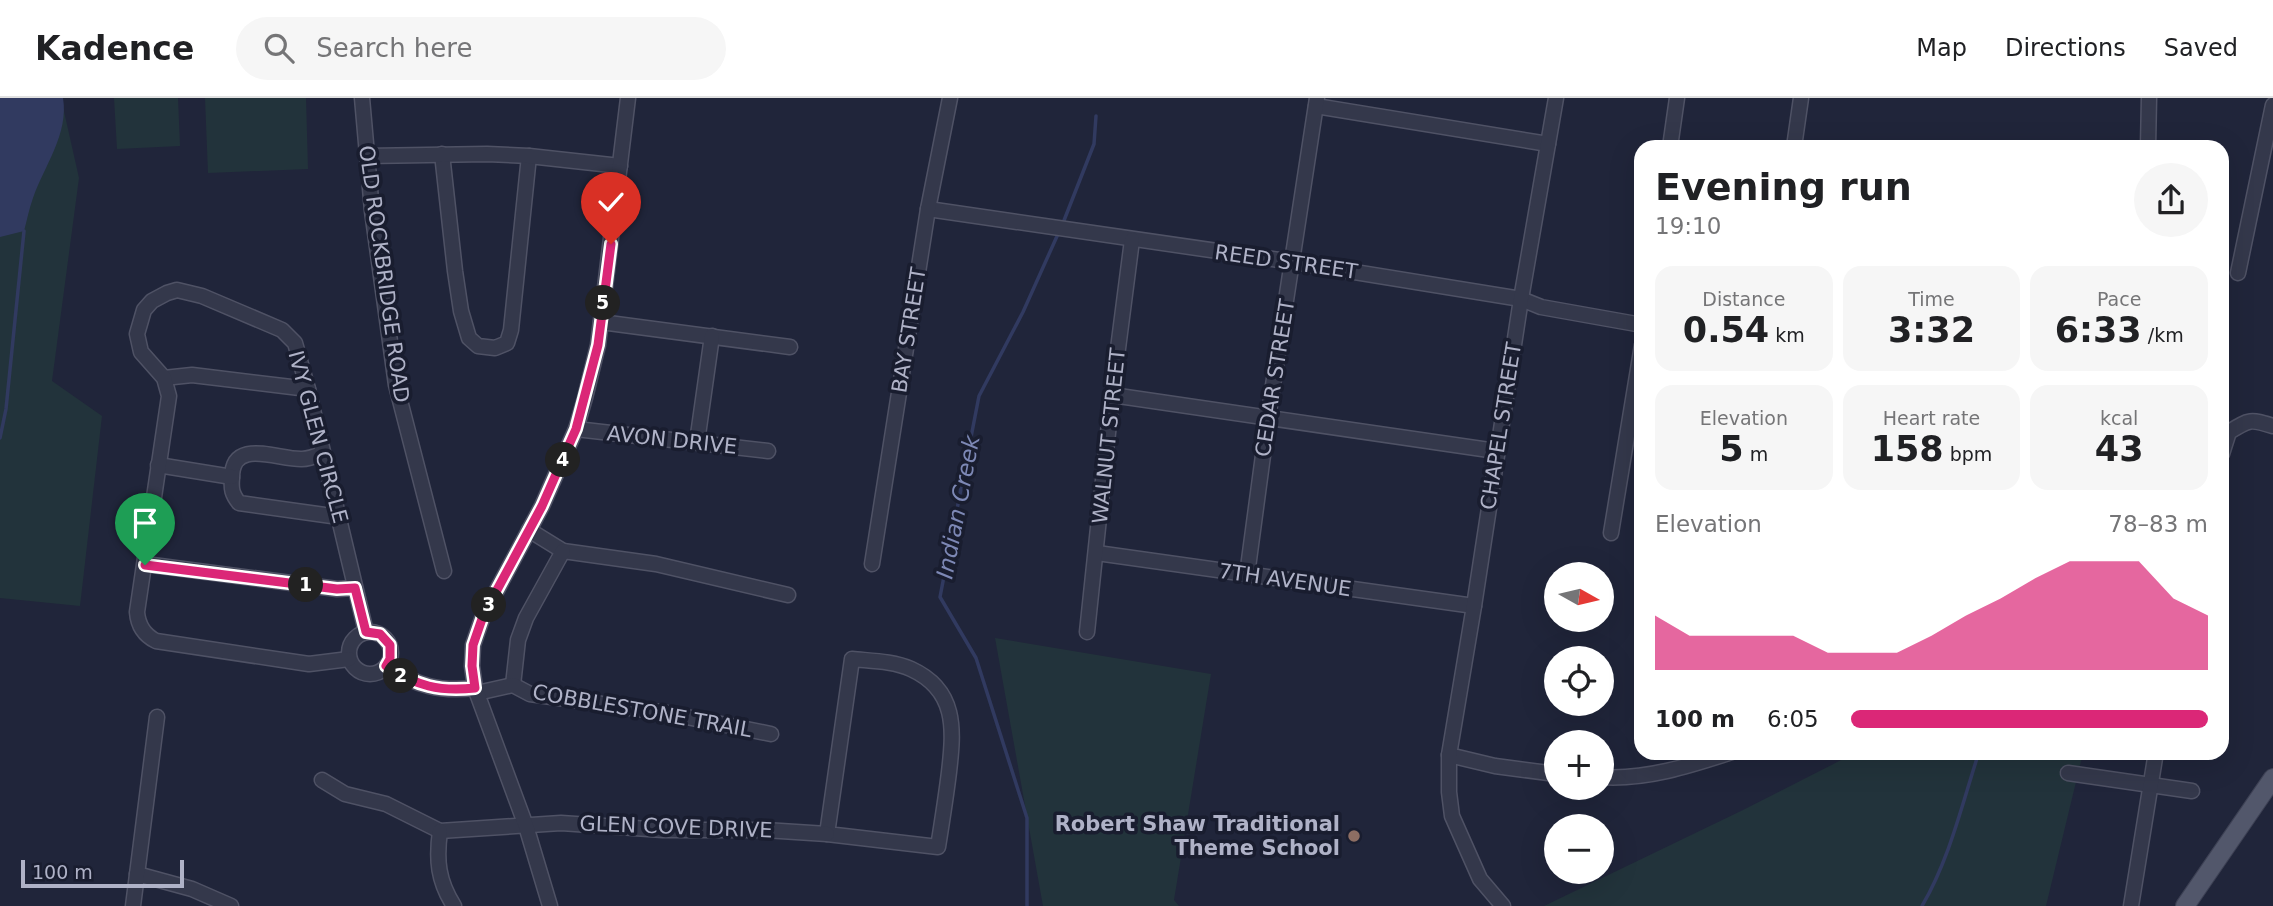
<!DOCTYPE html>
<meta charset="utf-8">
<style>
:root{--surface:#fff;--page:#f6f6f6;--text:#202124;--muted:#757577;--line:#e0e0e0;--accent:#db2777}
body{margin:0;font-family:"DejaVu Sans",sans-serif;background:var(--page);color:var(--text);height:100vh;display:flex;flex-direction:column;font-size:26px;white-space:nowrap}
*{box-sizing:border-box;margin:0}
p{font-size:23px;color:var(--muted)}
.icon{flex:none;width:38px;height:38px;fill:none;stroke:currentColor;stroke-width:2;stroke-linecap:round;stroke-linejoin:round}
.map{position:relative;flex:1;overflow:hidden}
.side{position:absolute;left:1634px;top:42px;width:595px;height:620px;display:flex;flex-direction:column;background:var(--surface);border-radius:21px;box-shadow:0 7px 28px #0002}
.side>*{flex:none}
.needle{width:46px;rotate:98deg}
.buttons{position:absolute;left:1544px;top:464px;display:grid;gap:14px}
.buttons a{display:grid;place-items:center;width:70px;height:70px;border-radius:50%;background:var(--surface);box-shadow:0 7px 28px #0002;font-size:35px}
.scale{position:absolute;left:21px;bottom:18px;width:163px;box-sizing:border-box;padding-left:7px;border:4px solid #afb2c7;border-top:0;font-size:19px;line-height:24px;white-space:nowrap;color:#afb2c7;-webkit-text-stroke:5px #191d2f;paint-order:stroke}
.pin{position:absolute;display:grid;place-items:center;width:60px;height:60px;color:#fff;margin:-72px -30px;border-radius:50% 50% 50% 0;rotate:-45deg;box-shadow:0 0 7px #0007}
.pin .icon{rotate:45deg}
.km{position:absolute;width:35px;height:35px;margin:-18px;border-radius:50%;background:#222;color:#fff;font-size:19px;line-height:35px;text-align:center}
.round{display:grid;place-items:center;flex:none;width:74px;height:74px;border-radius:37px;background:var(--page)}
.summary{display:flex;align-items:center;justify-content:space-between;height:119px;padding:0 21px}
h1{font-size:38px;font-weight:600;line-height:52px}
.metrics{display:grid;grid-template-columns:repeat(3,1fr);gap:10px;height:119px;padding:7px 21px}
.metrics div{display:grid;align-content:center;border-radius:18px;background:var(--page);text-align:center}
.metrics b{font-size:35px;font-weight:600}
.metrics small{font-size:19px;font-weight:400}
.metrics p{font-size:19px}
.chart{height:196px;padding:14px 21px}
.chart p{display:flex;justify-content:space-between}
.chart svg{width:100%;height:126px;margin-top:7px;fill:var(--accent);opacity:.7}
ul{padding:0 21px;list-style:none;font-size:23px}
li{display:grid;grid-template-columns:112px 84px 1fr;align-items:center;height:52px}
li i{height:18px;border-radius:9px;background:var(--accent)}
header{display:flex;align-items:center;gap:42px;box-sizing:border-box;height:98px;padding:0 35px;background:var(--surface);border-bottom:2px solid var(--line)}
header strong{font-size:33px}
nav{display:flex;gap:38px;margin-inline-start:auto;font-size:24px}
.search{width:490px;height:63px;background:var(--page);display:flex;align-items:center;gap:18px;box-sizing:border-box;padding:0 24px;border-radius:38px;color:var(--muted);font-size:26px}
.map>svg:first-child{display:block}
</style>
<header>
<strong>Kadence</strong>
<div class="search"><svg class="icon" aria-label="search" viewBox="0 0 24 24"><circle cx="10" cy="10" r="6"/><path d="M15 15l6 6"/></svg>Search here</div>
<nav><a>Map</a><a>Directions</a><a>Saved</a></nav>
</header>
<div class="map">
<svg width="2273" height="808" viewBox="0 0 2273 808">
<rect width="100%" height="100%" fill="#20253a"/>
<!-- green -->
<g fill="#22333b">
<path d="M61,0L79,80L52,283L102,318L80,508L0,500V32Z"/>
<path d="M114,0H178L180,48L117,51Z"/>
<path d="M205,0H306L308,71L208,75Z"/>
<path d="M995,540L1211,576L1174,802L1179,808H1043Z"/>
<path d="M1855,655H2083L2046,808H1544L1743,712Z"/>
</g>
<!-- water -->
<path fill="#313a60" d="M0,0H63C69,36 44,68 33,100C29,111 27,122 24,133L0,139Z"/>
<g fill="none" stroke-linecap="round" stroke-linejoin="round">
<!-- stream -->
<g stroke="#313a60" stroke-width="3.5">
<path d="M1063,125L1094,46L1096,18"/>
<path d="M0,340L6,311L24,133"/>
<path d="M1027,808V720L976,560L940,499L979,298L1023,214L1058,136"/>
<path d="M1922,808C1950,760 1962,706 1979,654"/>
</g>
<defs>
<g id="minor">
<path d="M362,0L372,113L396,287L444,473"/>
<path d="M1316,8L1548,46"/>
<path d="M1670,49L1677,0"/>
<path d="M1794,49L1801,0"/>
<path d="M2148,49L2149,0"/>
<path d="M442,56L455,173L461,213L469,240L478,248L495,250L507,245L511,232L529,58"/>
<path d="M367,58L487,56L529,58L620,68"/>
<path d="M928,111L1293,164L1521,201L1541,209L1642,227"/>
<path d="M2238,175L2273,7"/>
<path d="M601,224L790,249"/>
<path d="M164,280L192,277L308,291"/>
<path d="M1112,297L1496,353"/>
<path d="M576,331L768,353"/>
<path d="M697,344L712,238"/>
<path d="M323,355C316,358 310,361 302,361C278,362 232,339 232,380C231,391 232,396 239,405L339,419"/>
<path d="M2222,356L2229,334C2250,321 2250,321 2273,328"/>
<path d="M158,367L232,379"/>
<path d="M529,432L563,453L656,466L788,497"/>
<path d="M1611,435L1642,247"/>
<path d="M1097,455L1474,508"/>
<path d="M145,466L337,491L355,490"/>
<path d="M872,466L928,111L950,0"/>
<path d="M1247,477L1268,320L1317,0"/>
<path d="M1087,534L1112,297L1132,142"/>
<circle cx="370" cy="555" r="21"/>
<path d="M349,561L309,566L156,543C144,537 138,527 137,514L169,298L164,280L141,254L137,236L144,212L152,203L167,195L177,192L202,198L282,232L295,245L308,291L366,534"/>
<path d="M852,561C871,563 893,563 911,571C957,592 954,631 949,674C946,699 942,724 938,749L827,736Z"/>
<path d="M386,568C417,588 439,594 475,590"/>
<path d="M513,587L518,542L526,520L563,453"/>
<path d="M477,595L513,587L530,596L667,615L771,636"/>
<path d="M1449,657L1495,668L1556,676"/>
<path d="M2068,675L2192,693"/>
<path d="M1601,679C1646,682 1689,668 1732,654"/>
<path d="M322,682L345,696L386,706L440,733L561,725L663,732H765L827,736"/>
<path d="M440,733C436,762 438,783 454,808"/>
<path d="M137,776L192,791L231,808"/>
<path d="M133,808L157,619"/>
<path d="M550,808L526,728L475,590L472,568L473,547L483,518L542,408L576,331L585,300L598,247L628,0"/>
<path d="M1503,808L1480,781L1452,718L1449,694V657L1474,508L1521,201L1556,0"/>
<path d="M2131,808L2156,654"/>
</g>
<path id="major" d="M2185,808L2273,680"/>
</defs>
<!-- minor casing -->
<use href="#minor" stroke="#4f5265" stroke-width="17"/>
<!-- major casing -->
<use href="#major" stroke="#3d4154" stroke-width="20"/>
<!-- minor -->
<use href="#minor" stroke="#34384b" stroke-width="14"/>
<!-- major -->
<use href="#major" stroke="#52576b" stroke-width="18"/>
</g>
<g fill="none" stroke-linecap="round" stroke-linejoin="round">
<defs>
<path id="route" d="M145,467L337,491L355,490L366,534L380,536L390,547V561L386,568C417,588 439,594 475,590L472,568L473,547L483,518L542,408L576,331L598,247L611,146"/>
</defs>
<!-- route casing -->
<use href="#route" stroke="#fff" stroke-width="14"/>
<!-- route -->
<use href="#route" stroke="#db2777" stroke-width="9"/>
</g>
<!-- markers -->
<circle fill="#8d6e63" stroke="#191d2f" stroke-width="2.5" cx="1354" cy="738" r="7"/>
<g text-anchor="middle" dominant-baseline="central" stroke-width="7" stroke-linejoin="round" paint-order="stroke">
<!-- street labels -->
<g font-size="21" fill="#afb2c7" stroke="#191d2f">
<text transform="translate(1286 164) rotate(8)">REED STREET</text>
<text transform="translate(384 176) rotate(82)">OLD ROCKBRIDGE ROAD</text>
<text transform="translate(909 232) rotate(-81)">BAY STREET</text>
<text transform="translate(1275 280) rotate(-81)">CEDAR STREET</text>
<text transform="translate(1501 328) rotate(-81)">CHAPEL STREET</text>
<text transform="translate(1109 338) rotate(-84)">WALNUT STREET</text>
<text transform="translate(318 339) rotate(75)">IVY GLEN CIRCLE</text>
<text transform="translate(672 342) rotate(6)">AVON DRIVE</text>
<text transform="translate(1285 482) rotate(8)">7TH AVENUE</text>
<text transform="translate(642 613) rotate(10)">COBBLESTONE TRAIL</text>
<text transform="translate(676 729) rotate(2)">GLEN COVE DRIVE</text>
</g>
<!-- poi labels -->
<g font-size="21" font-weight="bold" fill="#afb2c7" stroke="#191d2f" text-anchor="end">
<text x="1340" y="726">Robert Shaw Traditional<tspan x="1340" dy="24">Theme School</tspan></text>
</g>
<!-- water labels -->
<g font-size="23" font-style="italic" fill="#7d88b5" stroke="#191d2f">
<text transform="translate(958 409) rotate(-79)">Indian Creek</text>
</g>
</g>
</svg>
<div class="buttons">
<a><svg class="needle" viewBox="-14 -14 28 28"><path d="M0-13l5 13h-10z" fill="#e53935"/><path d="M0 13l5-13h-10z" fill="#757577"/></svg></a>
<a><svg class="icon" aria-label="locate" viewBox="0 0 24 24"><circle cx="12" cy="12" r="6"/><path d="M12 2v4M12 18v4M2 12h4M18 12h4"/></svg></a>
<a>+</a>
<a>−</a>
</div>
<div class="scale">100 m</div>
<div class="pin" style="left:145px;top:467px;background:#1e9e55"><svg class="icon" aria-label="arrive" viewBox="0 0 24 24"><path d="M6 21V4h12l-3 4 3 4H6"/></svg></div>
<div class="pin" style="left:611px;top:146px;background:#d93025"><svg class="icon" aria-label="check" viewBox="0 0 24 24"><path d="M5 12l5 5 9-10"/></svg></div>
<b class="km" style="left:306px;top:487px">1</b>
<b class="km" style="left:401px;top:578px">2</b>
<b class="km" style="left:489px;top:507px">3</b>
<b class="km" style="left:563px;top:362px">4</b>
<b class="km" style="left:603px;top:205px">5</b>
<section class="side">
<div class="summary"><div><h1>Evening run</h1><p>19:10</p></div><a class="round"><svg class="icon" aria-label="share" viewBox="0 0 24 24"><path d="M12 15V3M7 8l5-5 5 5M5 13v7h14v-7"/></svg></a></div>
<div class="metrics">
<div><p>Distance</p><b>0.54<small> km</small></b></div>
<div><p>Time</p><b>3:32</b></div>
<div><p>Pace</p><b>6:33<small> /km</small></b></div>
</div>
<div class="metrics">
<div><p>Elevation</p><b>5<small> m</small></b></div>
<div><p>Heart rate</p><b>158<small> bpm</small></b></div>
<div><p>kcal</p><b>43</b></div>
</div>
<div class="chart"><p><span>Elevation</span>78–83 m</p>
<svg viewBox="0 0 160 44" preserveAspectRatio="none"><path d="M0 44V25L10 32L20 32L30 32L40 32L50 38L60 38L70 38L80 32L90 25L100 19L110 12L120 6L130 6L140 6L150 19L160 25V44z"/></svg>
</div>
<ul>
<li><b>100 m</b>6:05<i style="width:100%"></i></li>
</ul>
</section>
</div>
